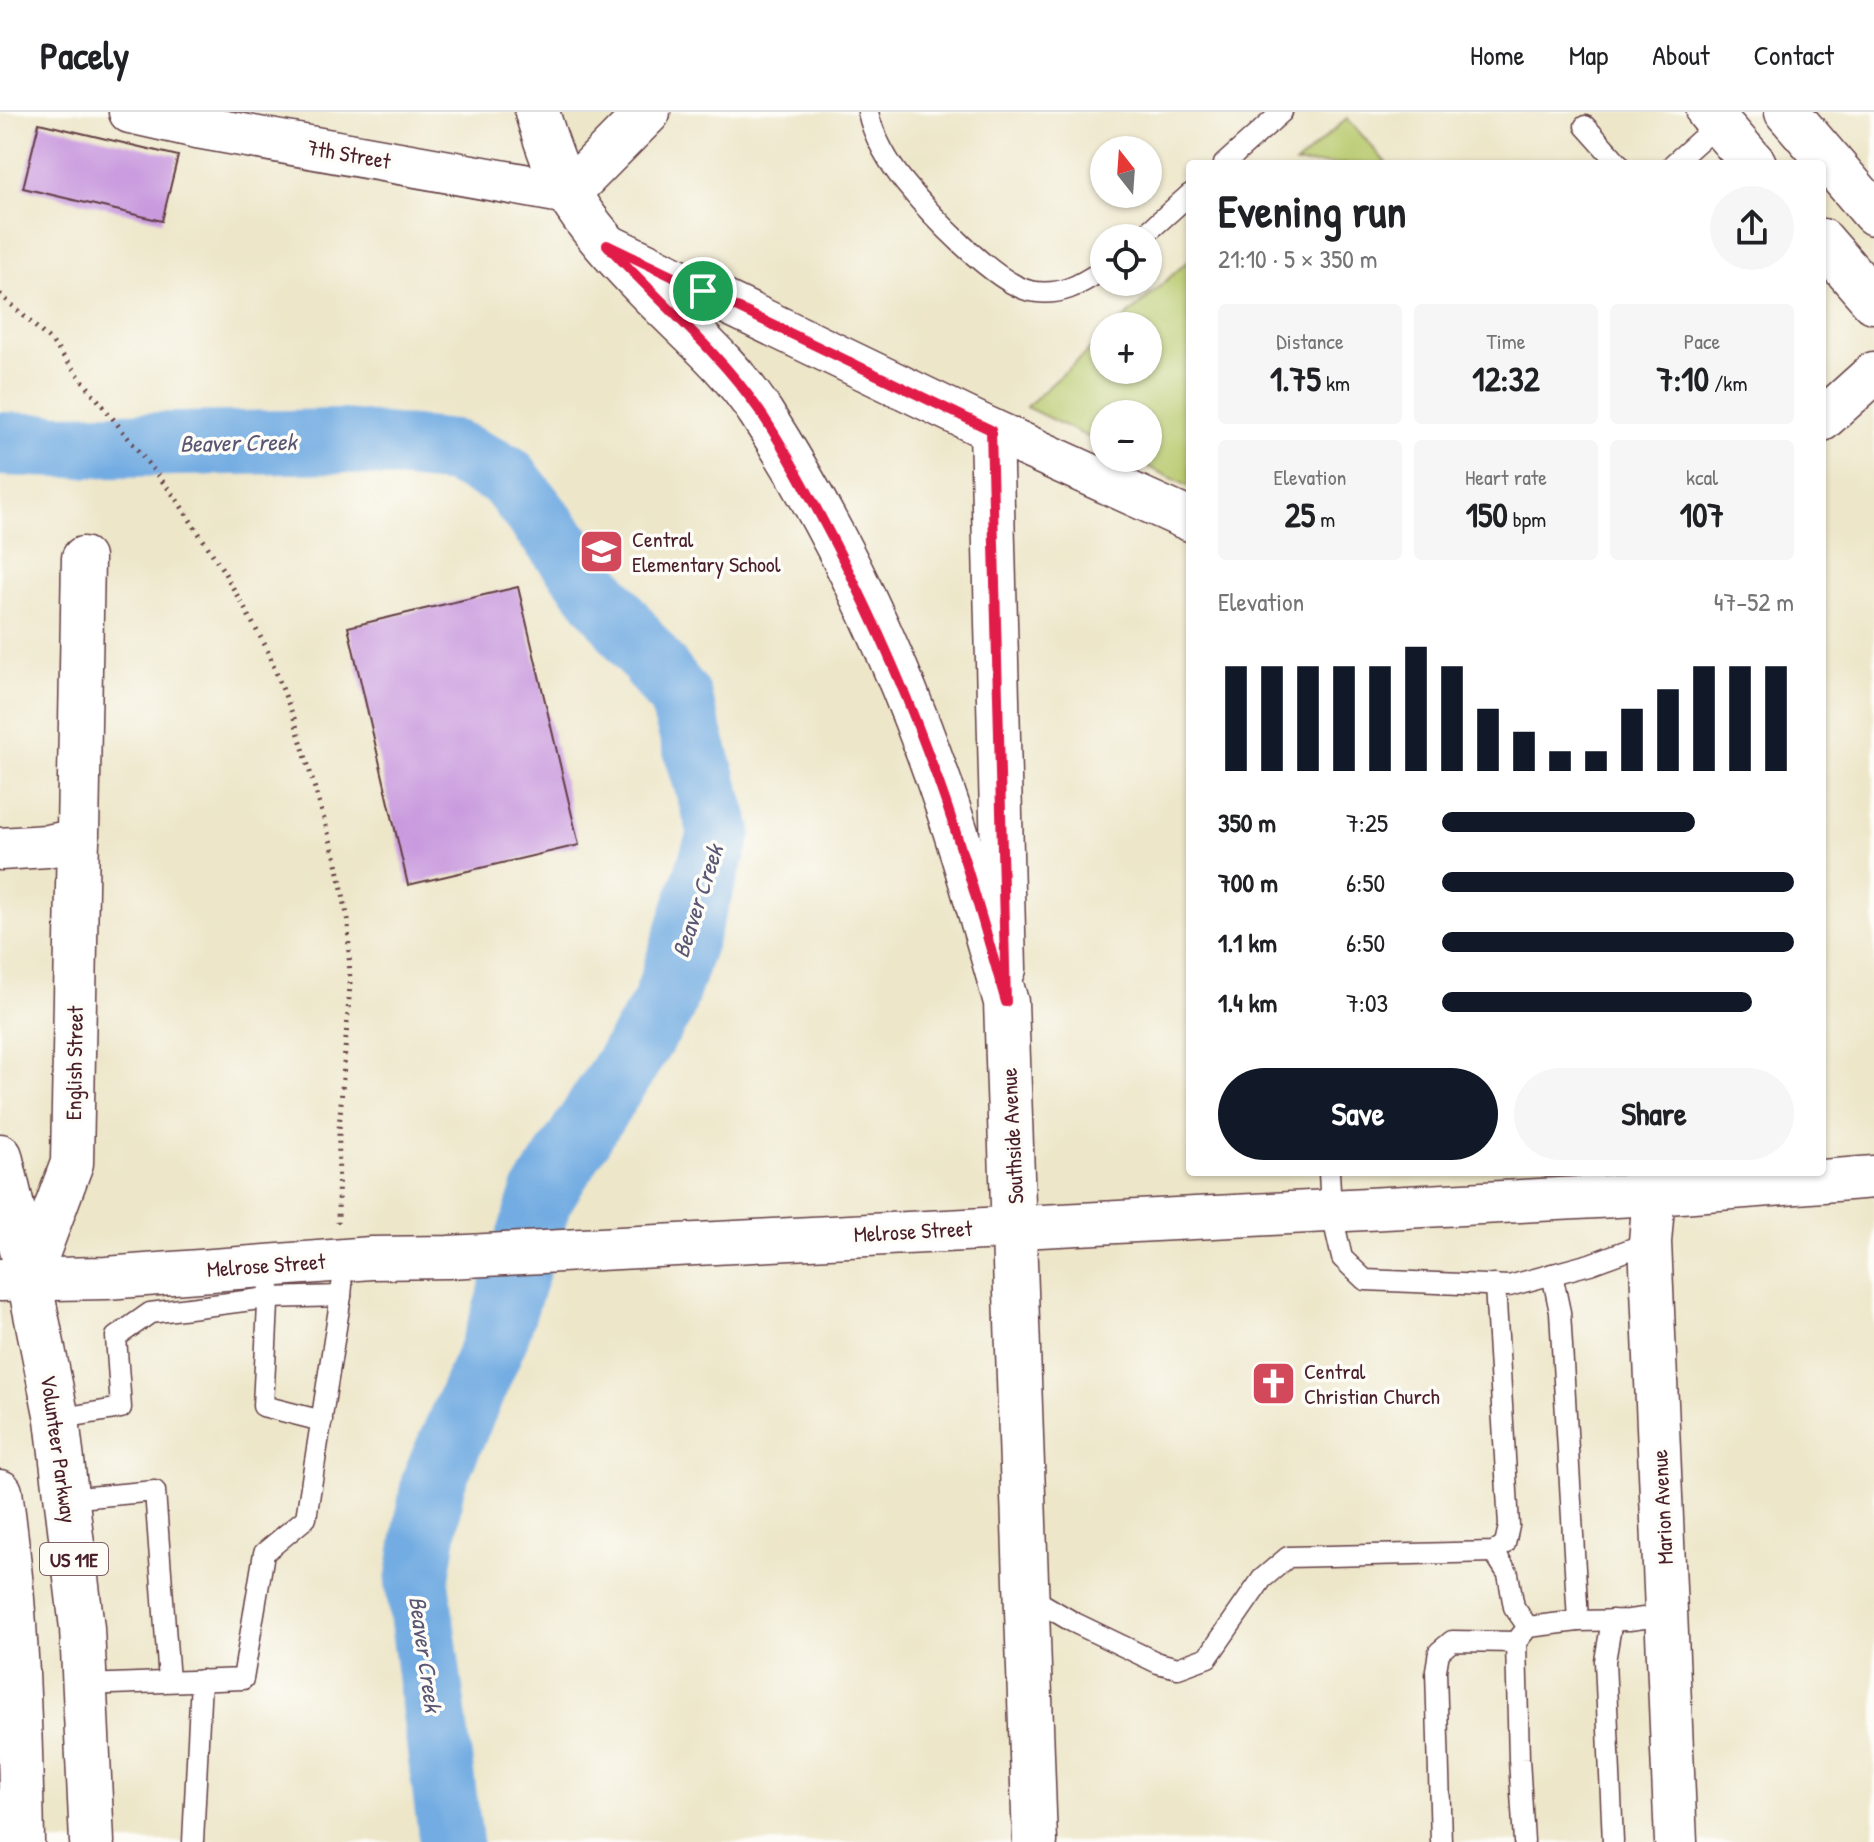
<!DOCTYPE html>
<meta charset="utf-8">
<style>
:root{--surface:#fff;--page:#f6f6f6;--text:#202124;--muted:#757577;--line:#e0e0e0;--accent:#111827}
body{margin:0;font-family:"Patrick Hand",sans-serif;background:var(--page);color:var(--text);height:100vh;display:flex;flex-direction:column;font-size:30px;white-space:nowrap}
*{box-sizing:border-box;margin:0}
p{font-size:26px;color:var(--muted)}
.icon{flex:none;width:44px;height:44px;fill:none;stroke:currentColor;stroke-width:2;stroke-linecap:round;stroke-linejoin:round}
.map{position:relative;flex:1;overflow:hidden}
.drawer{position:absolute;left:1186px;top:48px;width:640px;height:1016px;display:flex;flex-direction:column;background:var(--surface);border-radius:8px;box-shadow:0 2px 6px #0004}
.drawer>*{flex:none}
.needle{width:52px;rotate:343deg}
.fabs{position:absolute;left:1090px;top:24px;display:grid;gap:16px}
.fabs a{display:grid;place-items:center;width:72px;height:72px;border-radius:50%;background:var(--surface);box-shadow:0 2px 6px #0004;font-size:40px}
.pin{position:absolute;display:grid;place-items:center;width:68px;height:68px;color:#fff;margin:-34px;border:4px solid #fff;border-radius:50%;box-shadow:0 2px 8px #0007}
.round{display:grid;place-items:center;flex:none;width:84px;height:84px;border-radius:42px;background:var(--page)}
.head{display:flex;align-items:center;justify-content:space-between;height:136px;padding:0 32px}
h1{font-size:44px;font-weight:800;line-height:60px}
.figures{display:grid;grid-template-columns:repeat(3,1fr);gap:12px;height:136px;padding:8px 32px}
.figures div{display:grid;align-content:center;border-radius:8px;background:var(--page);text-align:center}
.figures b{font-size:34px;font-weight:800}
.figures small{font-size:22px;font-weight:400}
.figures p{font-size:22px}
.chart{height:224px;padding:16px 32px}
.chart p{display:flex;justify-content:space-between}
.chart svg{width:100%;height:144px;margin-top:8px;stroke:var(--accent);stroke-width:6}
.button{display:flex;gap:16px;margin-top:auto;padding:16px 32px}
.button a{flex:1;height:92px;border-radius:48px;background:var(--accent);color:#fff;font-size:32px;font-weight:800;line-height:92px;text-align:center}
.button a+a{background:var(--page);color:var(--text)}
ul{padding:0 32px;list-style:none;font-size:26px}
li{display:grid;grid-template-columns:128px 96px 1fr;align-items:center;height:60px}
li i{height:20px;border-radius:10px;background:var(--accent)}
header{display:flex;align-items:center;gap:48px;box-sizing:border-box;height:112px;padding:0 40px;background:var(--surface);border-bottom:2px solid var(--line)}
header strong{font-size:38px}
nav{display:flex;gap:44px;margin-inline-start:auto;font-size:28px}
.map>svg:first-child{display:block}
</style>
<header>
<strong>Pacely</strong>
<nav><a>Home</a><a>Map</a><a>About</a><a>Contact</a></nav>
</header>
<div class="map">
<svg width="1874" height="1730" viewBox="0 0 1874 1730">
<rect width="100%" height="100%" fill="#fdfcf7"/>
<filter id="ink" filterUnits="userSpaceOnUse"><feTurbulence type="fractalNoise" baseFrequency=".0125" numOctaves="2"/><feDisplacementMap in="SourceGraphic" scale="16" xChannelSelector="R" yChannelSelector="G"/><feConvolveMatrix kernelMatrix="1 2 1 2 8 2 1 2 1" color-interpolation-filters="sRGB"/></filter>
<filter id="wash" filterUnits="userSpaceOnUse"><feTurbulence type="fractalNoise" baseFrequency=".006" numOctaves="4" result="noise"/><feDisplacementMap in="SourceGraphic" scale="32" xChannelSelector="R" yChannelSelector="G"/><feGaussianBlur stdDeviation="1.8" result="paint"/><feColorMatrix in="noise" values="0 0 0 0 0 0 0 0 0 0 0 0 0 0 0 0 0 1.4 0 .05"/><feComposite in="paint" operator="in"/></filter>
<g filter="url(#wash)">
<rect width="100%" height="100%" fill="#ede6c9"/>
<!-- green -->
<g fill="#b8c96d" stroke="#81744c" stroke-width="2">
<path d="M1347,6L1387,52H1296Z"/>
<path d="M1190,147V375L1130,346H1148V302H1104V333L1026,295L1104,225V258H1148V214H1116Z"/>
</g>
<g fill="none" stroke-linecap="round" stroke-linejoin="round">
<!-- river -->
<path stroke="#72ace2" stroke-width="64" d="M0,332L62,334L344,329L455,340L506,364L680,586L720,720L663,894L541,1086L496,1226L433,1370L417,1471L451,1730"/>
</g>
<g id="blocks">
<!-- building -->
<g fill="#c99ade">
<path d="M39,11L178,44L162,109L23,76Z"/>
<path d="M518,475L579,733L408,773L348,515Z"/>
</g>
</g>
</g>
<g filter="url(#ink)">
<use href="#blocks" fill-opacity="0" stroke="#623d43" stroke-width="2"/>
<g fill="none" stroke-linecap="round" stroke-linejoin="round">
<defs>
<g id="lane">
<path d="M868,0C873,24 889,52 905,71C930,102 993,170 1030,179C1060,185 1080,173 1104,157"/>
<path d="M1585,14L1619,52"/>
<path d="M1224,52L1282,0"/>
<path d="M1673,52L1719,11"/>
<path d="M1141,126L1190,82"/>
<path d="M1329,1060L1331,1098L1342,1146L1365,1168L1509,1174L1590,1152L1650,1130"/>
<path d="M1552,1162L1560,1200L1578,1509L1629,1508L1666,1503"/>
<path d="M269,1172L263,1294L322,1309"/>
<path d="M57,1307L121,1296L116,1225L150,1201L268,1186L341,1184L342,1173"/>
<path d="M67,1387L155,1379L169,1569"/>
<path d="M1494,1440L1508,1462L1514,1495L1528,1515"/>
<path d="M1027,1483L1073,1510L1158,1551L1178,1556L1208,1545L1262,1467L1288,1445L1494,1440L1505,1432L1509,1414L1495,1173"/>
<path d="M1612,1508L1605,1549L1613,1730"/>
<path d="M85,1573L243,1567L264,1441L306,1406L341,1184"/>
<path d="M193,1730L201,1568"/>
<path d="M1441,1730L1436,1558L1439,1540L1452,1529L1516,1530"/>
<path d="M1524,1730L1519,1647L1516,1530L1528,1515L1578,1509"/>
</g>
<g id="street">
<path d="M130,0L197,15L568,81"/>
<path d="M609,134L991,318L1190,408"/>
<path d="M1822,308L1874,261"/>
<path d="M991,318L1005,857"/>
<path d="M0,737L47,734L78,728"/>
<path d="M1652,1060L1654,1082L1650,1130L1676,1730"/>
<path d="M29,1167L72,1051L83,446"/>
<path d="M0,1168L106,1166L371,1146L448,1145L1654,1082L1874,1065"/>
</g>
<g id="secondary">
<path d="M537,0C545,27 554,54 567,79C586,113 620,149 647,177C686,217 731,254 761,301C829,407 886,524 929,642C959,723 982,807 1006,890L1035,1730"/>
<path d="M1709,0L1754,52"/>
<path d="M1787,0L1874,101"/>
<path d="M568,81L648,0"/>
<path d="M1822,129L1874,189"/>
</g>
<g id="highway">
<path d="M0,1044L29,1167L57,1307L82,1516L92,1730"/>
<path d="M0,1380C17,1496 20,1613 22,1730"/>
</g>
</defs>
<!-- lane casing -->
<use href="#lane" stroke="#623d43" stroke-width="23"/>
<!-- street casing -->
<use href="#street" stroke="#623d43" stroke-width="45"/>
<!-- secondary casing -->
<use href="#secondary" stroke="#623d43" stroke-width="47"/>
<!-- highway casing -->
<use href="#highway" stroke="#623d43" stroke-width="47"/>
<!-- path -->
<path stroke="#623d43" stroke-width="5" stroke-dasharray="2 6" stroke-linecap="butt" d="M0,182L52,230L175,385L223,458L266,535L294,606L337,751L348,808L350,873L339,1017L338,1111"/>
<!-- lane -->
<use href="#lane" stroke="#fff" stroke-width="20"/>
<!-- street -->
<use href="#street" stroke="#fff" stroke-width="42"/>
<!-- secondary -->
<use href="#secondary" stroke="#fff" stroke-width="44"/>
<!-- highway -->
<use href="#highway" stroke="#fff" stroke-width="44"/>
</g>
</g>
<g fill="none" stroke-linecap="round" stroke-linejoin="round" filter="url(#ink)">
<defs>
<path id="route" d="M607,133L991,318L1006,890C982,807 959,722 928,641C898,560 861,480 820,403C801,368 782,331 759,298C717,237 657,188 607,133Z"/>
</defs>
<!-- route casing -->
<use href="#route" stroke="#fff" stroke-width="16"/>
<!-- route -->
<use href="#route" stroke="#e11d48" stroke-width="10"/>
</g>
<!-- icons -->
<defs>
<symbol id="school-square" viewBox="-11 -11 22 22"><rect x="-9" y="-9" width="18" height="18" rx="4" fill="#d1495b" stroke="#fdfcf7"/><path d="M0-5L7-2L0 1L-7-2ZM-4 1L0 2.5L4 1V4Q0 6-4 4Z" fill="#fff"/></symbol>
<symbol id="church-square" viewBox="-11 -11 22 22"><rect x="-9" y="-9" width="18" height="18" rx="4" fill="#d1495b" stroke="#fdfcf7"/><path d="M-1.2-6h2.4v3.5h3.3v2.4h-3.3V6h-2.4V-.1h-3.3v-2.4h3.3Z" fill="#fff"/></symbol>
</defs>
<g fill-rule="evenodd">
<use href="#school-square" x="576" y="414" width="51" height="51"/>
<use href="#church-square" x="1248" y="1246" width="51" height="51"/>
</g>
<g text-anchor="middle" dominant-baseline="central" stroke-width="7" stroke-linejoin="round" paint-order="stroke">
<!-- shield labels -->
<rect fill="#fdfcf7" stroke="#806168" stroke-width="2" x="40" y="1431" width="68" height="32" rx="6"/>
<g font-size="20" font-weight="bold" fill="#4a1f2b">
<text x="74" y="1447">US 11E</text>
</g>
<!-- street labels -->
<g font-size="22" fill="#4a1f2b" stroke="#fdfcf7">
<text transform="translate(349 42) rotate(10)">7th Street</text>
<text transform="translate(74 951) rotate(-89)">English Street</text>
<text transform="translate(1012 1024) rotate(-93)">Southside Avenue</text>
<text transform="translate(913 1119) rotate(-3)">Melrose Street</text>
<text transform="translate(266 1153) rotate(-4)">Melrose Street</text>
<text transform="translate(59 1337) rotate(82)">Volunteer Parkway</text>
<text transform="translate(1662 1395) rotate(-93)">Marion Avenue</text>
</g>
<!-- poi labels -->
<g font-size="22" fill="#4a1f2b" stroke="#fdfcf7" text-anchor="start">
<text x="632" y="427">Central<tspan x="632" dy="25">Elementary School</tspan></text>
<text x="1304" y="1259">Central<tspan x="1304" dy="25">Christian Church</tspan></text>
</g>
<!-- water labels -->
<g font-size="24" font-style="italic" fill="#5a5774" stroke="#fdfcf7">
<text transform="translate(238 330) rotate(-1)">Beaver Creek</text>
<text transform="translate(697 789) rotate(-72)">Beaver Creek</text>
<text transform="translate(426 1542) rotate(82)">Beaver Creek</text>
</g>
</g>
</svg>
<div class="fabs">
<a><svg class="needle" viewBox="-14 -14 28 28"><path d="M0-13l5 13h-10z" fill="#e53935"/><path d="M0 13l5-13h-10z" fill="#757577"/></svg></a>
<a><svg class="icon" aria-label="locate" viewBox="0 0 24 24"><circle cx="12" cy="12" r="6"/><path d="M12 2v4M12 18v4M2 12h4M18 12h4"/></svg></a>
<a>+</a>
<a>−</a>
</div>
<div class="pin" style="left:703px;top:179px;background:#1e9e55"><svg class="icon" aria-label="arrive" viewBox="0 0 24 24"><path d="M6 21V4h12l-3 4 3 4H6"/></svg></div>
<section class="drawer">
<div class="head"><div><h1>Evening run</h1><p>21:10 · 5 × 350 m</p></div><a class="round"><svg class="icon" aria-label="share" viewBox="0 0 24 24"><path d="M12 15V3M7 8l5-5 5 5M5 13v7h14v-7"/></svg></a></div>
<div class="figures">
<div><p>Distance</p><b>1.75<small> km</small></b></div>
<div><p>Time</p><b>12:32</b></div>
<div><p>Pace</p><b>7:10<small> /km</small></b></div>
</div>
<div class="figures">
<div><p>Elevation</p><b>25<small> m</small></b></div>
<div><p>Heart rate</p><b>150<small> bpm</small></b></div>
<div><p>kcal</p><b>107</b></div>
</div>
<div class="chart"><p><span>Elevation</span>47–52 m</p>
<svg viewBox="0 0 160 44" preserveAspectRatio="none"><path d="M5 44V12M15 44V12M25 44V12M35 44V12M45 44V12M55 44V6M65 44V12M75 44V25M85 44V32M95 44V38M105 44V38M115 44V25M125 44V19M135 44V12M145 44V12M155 44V12"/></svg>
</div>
<ul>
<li><b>350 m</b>7:25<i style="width:72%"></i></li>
<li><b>700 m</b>6:50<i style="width:100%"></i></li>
<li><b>1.1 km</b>6:50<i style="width:100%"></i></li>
<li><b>1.4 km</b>7:03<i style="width:88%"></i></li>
</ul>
<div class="button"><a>Save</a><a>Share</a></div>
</section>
</div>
